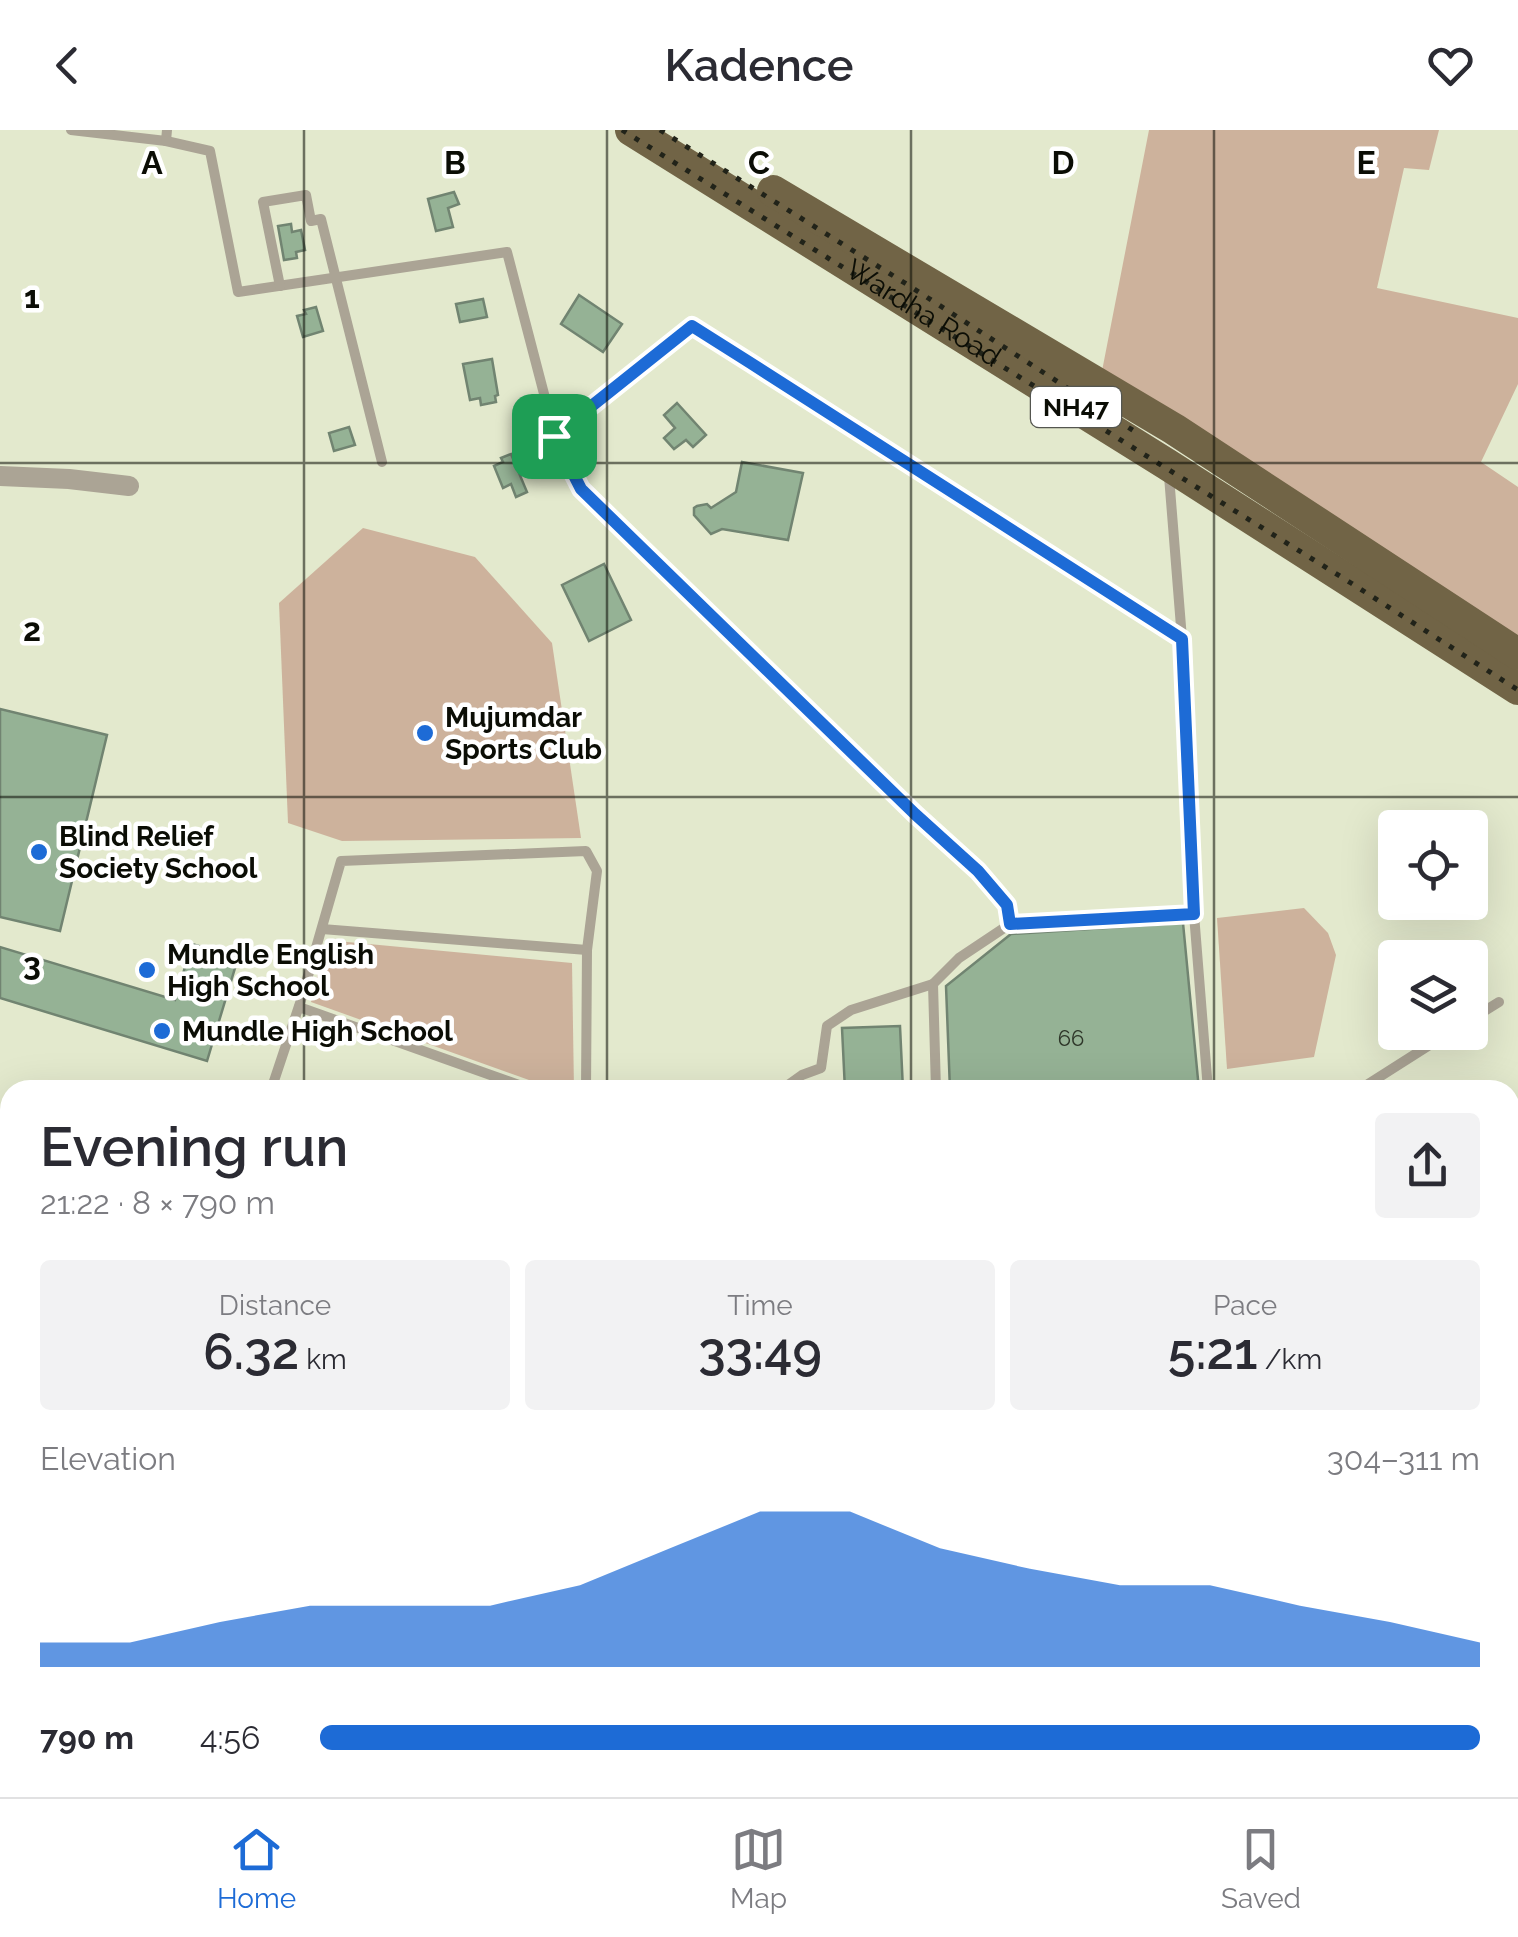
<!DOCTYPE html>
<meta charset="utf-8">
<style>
:root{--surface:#fff;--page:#f2f2f3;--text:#2b2b33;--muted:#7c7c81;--line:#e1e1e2;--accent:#1d6bd6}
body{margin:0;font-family:Raleway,sans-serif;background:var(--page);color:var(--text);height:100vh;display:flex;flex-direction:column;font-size:38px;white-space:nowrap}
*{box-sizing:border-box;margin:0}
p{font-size:32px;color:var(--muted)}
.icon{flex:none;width:55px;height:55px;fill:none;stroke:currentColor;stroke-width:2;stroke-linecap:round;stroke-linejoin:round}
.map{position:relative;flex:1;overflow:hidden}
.drawer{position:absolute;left:0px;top:950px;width:1520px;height:718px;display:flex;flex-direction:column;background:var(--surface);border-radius:30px 30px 0 0;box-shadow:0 10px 40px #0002}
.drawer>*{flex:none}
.fabs{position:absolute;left:1378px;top:680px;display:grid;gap:20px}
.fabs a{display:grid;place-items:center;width:110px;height:110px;border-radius:10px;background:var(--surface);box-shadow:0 10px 40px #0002;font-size:50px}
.pin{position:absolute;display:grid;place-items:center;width:85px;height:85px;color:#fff;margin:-42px;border-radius:20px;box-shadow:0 5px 15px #0006}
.round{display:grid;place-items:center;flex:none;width:105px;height:105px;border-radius:10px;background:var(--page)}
.headline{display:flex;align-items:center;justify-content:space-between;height:170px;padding:0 40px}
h1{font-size:55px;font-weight:600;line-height:75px}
.metrics{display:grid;grid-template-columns:repeat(3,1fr);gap:15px;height:170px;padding:10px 40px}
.metrics div{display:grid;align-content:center;border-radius:10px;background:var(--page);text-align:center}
.metrics b{font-size:50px;font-weight:600}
.metrics small{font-size:28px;font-weight:400}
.metrics p{font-size:28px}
.chart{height:280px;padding:20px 40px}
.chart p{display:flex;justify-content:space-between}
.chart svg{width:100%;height:180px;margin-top:10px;fill:var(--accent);opacity:.7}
ul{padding:0 40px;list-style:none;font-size:32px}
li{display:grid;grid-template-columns:160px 120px 1fr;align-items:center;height:75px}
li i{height:25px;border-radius:12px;background:var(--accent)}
header{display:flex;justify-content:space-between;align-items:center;height:130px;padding:0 40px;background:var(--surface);font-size:45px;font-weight:600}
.tabs{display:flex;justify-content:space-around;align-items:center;height:140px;border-top:2px solid var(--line);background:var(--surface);font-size:28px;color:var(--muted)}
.tabs a{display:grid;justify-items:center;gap:5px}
.tabs .on{color:var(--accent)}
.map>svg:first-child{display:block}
</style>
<header><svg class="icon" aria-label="back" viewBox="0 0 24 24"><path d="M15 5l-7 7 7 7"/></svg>Kadence<svg class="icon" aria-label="heart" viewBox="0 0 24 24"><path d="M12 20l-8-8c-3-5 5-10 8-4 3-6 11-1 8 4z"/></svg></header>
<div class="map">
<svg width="1518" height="1667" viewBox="0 0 1518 1667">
<rect width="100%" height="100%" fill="#e3e9cd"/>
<!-- green -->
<g fill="#cdb29c">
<path d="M1149,0H1439L1429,40L1404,38L1377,158L1518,188V254L1481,332L1518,357V513L1102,241Z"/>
<path d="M363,398L475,427L552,513L581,708L342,711L288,693L279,473Z"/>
<path d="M1304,778L1328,803L1336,825L1314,927L1227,939L1217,788Z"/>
<path d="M326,810L572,833L574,960H557L311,872Z"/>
</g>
<!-- building -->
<g fill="#95b295" stroke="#718471" stroke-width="2.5">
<path d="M454,62L459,74L448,78L453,97L436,101L428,69Z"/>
<path d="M291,94L292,102L301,100L305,120L296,122L297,128L284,130L278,96Z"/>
<path d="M579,165L622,194L603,222L561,194Z"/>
<path d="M483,169L487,187L460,192L456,174Z"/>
<path d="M316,177L323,201L303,207L297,186L306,184L304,180Z"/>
<path d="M492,229L498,265L495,266L496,272L481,275L480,268L470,270L463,234Z"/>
<path d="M677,273L706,305L693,317L686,310L674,319L664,308L675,298L664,285Z"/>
<path d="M349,297L355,315L334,321L329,303Z"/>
<path d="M511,324L527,362L516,367L511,354L503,358L494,336L503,332L501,328Z"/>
<path d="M742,332L803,343L788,410L722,399L711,404L694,385V378L697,376L707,374L711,378L736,362Z"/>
<path d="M604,434L631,490L589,511L562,455Z"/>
<path d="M0,579L107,605L60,801L0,787Z"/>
<path d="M1183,793L1199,960H950L946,856L1011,804Z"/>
<path d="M192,814L238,828L207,931L0,868V817L175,870Z"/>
<path d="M900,896L903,960H845L842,898Z"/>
</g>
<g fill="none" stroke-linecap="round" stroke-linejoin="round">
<!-- service -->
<g stroke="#aba495" stroke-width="10">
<path d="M71,0L166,11L167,0"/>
<path d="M166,11L210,21L238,162L507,122L555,306"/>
<path d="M280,156L263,72L306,65L311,91L321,89L382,332"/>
<path d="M1169,346L1182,509L1194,784L1208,960"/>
<path d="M1010,794L1194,784"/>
<path d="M322,799L587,820"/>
<path d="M299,877L533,960"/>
<path d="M1470,890L1499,872"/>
<path d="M1362,958L1450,902"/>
<path d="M271,960L301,870L341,731L586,721L597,741L587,820L586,960"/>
<path d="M781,960L802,945L821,938L827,896L851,880L933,854"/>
<path d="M936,960L933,854L959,828L1010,794L1007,775L978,741L915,684L581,359L555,306L692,196C856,299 1018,405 1182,509"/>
<path d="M1329,960L1362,958V960"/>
<path d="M1487,1667V1658"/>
</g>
<!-- minor -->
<g stroke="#aba495" stroke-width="20">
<path d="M0,346L69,349L129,356"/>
<path d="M143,1667L170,1658"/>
<path d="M493,1667L495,1658"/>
<path d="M676,1667L678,1658"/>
<path d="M875,1667L877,1658"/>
</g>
<!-- secondary -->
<g stroke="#8e856e" stroke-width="28">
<path d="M0,1412L10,1414"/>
<path d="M1047,1658L1089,1667"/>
<path d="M1114,1658L1158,1667"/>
</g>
<!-- trunk -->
<g stroke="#716446" stroke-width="32">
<path id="s1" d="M631,0L1168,335L1518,559"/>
<path d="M773,61L1174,299L1518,524"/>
</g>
<!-- rail -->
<g stroke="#212319" stroke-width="5" stroke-dasharray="5 10" stroke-linecap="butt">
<path d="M622,0L1351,453L1518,560"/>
<path d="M660,0L908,155L1137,303"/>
</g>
</g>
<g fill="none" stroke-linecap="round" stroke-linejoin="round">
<defs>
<path id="route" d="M692,196C856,299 1018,405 1182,509L1194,784L1010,794L1007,775L978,741L915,684L581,359L554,306Z"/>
</defs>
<!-- route casing -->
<use href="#route" stroke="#fff" stroke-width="20"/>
<!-- route -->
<use href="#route" stroke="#1d6bd6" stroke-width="12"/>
</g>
<!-- grid -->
<path fill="none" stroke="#0b0d05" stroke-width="2.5" stroke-opacity="0.55" d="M304,0V960M607,0V960M911,0V960M1214,0V960M0,333H1518M0,667H1518M0,1000H10M1510,1000H1518M0,1334H10M1510,1334H1518M304,1658V1667M607,1658V1667M911,1658V1667M1214,1658V1667"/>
<!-- markers -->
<g fill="#1d6bd6" stroke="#fff" stroke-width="4">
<circle cx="425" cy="603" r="10"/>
<circle cx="39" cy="722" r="10"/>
<circle cx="147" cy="840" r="10"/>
<circle cx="162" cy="901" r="10"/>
</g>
<g text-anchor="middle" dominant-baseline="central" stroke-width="9" stroke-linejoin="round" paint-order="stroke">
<!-- number labels -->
<g font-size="22" fill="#2e3629">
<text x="1071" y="908">66</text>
</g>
<!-- shield labels -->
<rect fill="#fff" stroke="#545650" stroke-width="2.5" x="1031" y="257" width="90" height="40" rx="8"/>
<g font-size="25" font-weight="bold" fill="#0b0d05">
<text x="1076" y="277">NH47</text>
</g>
<!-- street labels -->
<g font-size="28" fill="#0b0d05" stroke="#fff">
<text stroke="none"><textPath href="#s1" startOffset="345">Wardha Road</textPath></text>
</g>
<!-- poi labels -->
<g font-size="28" font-weight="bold" fill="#0b0d05" stroke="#fff" text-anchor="start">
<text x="445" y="587">Mujumdar<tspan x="445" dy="32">Sports Club</tspan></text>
<text x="59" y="706">Blind Relief<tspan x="59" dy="32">Society School</tspan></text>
<text x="167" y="824">Mundle English<tspan x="167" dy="32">High School</tspan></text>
<text x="182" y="901">Mundle High School</text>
</g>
</g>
<g font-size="32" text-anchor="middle" font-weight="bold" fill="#0b0d05" stroke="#fff" stroke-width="9" stroke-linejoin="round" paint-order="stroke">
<text x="152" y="44">A</text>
<text x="455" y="44">B</text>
<text x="759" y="44">C</text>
<text x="1063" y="44">D</text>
<text x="1366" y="44">E</text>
<text x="32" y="178">1</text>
<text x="32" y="511">2</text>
<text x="32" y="845">3</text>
</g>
</svg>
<div class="fabs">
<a><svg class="icon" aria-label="locate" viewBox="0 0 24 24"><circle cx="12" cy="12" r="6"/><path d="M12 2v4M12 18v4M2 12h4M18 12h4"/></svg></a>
<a><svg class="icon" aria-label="layers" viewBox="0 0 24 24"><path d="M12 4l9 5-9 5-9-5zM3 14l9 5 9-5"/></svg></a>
</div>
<div class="pin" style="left:554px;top:306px;background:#1e9e55"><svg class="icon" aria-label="arrive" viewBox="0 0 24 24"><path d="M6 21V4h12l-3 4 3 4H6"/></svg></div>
<section class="drawer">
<div class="headline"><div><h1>Evening run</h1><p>21:22 · 8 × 790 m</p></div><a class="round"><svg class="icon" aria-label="share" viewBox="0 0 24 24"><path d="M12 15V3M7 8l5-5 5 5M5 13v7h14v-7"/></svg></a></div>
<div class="metrics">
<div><p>Distance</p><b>6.32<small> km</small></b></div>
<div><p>Time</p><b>33:49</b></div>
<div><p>Pace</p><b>5:21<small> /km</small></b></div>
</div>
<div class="chart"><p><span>Elevation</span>304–311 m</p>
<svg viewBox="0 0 160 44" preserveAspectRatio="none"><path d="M0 44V38L10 38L20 33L30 29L40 29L50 29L60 24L70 15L80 6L90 6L100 15L110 20L120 24L130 24L140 29L150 33L160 38V44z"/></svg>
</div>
<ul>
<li><b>790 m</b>4:56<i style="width:100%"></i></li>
</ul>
</section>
</div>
<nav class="tabs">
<a class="on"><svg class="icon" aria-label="home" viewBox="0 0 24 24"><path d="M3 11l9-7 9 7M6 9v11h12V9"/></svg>Home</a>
<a><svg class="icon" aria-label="map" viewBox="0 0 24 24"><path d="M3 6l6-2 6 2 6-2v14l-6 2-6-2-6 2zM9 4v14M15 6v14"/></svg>Map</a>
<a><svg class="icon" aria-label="saved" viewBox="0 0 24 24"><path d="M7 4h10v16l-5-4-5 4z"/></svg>Saved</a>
</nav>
